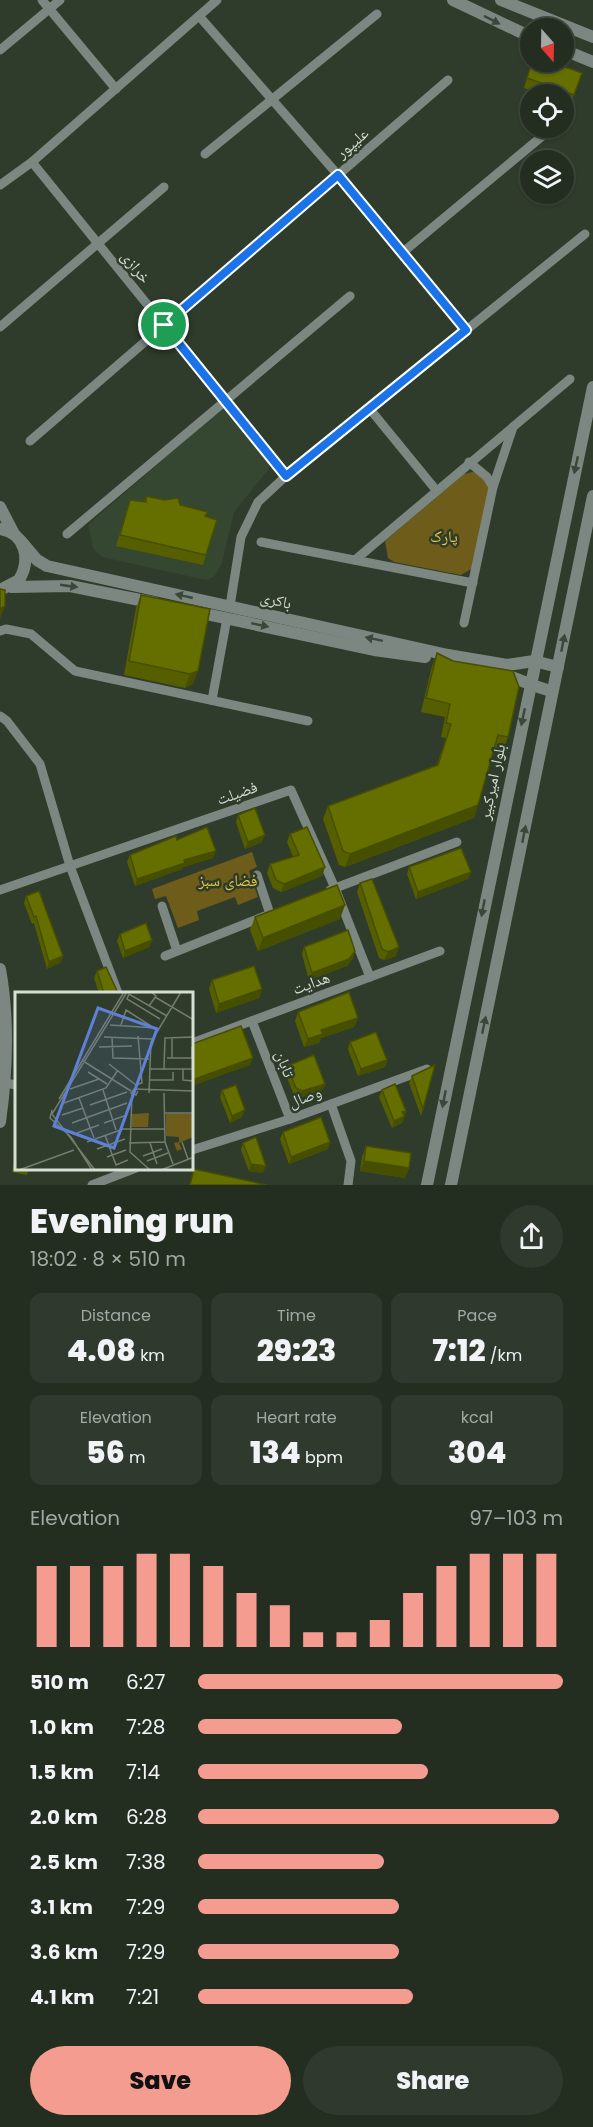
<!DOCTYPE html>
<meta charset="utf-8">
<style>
:root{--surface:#232d20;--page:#2f392d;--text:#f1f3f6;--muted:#a3a8a5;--line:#40493e;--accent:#f59c91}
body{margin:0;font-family:Poppins,"Noto Naskh Arabic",sans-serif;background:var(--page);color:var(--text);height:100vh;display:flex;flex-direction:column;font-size:22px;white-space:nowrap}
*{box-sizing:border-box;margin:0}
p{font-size:20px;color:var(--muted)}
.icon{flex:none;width:33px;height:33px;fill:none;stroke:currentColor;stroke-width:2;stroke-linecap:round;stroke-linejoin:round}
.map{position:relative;height:1185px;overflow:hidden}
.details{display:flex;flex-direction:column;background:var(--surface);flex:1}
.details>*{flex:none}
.needle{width:39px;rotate:160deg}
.fabs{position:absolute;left:520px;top:18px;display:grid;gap:12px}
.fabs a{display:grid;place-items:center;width:54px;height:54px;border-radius:50%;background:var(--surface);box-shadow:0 2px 4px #0004,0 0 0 2px var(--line);font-size:30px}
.pin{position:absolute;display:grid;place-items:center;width:51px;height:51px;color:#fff;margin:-26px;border:3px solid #fff;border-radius:50%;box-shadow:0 2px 6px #0007}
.round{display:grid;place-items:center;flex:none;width:63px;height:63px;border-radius:32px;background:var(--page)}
.headline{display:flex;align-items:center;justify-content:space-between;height:102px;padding:0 30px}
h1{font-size:33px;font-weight:800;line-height:45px}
.figures{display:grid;grid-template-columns:repeat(3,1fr);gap:9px;height:102px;padding:6px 30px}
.figures div{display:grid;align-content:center;border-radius:12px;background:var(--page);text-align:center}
.figures b{font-size:30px;font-weight:800}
.figures small{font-size:16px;font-weight:400}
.figures p{font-size:16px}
.chart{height:168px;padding:12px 30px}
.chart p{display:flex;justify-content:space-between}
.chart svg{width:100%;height:108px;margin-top:6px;stroke:var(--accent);stroke-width:6}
.button{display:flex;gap:12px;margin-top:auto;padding:12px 30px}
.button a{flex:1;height:69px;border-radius:36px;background:var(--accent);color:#111;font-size:24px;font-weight:800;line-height:69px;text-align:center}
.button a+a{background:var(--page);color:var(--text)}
ul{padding:0 30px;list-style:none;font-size:20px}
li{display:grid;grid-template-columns:96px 72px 1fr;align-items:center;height:45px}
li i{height:15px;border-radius:8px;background:var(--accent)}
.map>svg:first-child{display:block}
</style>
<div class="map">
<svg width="593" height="1185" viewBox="0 0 593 1185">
<rect width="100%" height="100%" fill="#2f3c2b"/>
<!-- built -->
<path fill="#364731" d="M222,408H231L270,462L268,470L234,512L222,563L214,577L206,580L102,557L94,550L88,525Z"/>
<!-- green -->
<g fill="#6e5c1a">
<path d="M473,472L478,473L490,487L473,568L461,575L394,562L388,558L385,541L464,474Z"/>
<path d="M252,852L257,867L249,871L258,897L238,905L235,897L197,911L199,920L178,928L166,896L155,899L152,889Z"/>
</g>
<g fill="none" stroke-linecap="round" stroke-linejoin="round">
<!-- minor -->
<g stroke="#7d8781" stroke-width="9">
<path d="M42,0L116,89"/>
<path d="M199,16L338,175L466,330"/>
<path d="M0,50L60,0"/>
<path d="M205,154L377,14"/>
<path d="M32,162L286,476"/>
<path d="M0,185L32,162L217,0"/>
<path d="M402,253L552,128"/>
<path d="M0,327L164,187"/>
<path d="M369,408L436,490"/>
<path d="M30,441L448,80"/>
<path d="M493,487L513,427"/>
<path d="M67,534L350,296"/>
<path d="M261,542L473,583"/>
<path d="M355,560L570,379"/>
<path d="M230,606L241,537L258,502L286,476L585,234"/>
<path d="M464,623L493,487L487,477L469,462"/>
<path d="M0,631L6,629L31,634L75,671L308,721"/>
<path d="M212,700L227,618"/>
<path d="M0,716L7,721L40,764L70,866L118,993"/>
<path d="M257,875L270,914"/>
<path d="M0,890L291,790L335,888L370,977"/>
<path d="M330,890L457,842"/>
<path d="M162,906L177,951"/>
<path d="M165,956L265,916"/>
<path d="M252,1021L290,1119"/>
<path d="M192,1043L440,951"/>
<path d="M6,1083L16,1085"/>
<path d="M331,1104L351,1161L348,1185"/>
<path d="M192,1150L290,1119L427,1069"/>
<path d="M92,1185L136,1168"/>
</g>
<!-- tertiary -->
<g stroke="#7d8781" stroke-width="12">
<path d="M453,0L531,37"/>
<path d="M501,0L593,37"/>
<path d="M564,50L593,62"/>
<path d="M0,507L14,534"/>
<path d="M0,529C26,533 31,560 19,580L0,590"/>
<path d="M21,541L37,560L47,566L448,655L507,665L534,661L558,667"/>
<path d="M11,587L70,586L155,603"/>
<path d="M192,611L374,650L425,657"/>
<path d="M500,674C519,678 533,687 552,691"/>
<path d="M0,969C9,1019 7,1072 0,1122"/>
<path d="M427,1185L593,387"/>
<path d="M451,1185L593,496"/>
</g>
</g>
<!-- wall -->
<g fill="#565f00">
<path d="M532,62L582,73L570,105L564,103V94H541L524,88Z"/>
<path d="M146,496L180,505L206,516V555L203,565L116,546L130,500L144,502Z"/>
<path d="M141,595L210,609L193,684L185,688L124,675L136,608Z"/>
<path d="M437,653L508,737L503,750L494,748L474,818L345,867L339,865L323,819L328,806L437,765L446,738L441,737L445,717L421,712L432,666Z"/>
<path d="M238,815L262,842L245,849L236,822Z"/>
<path d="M290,834L325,867L322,876L281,892L273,888L267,873L270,864L293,857L287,842Z"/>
<path d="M177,840L213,858L183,867L182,869L135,886L127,862L130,855Z"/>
<path d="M409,867L471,872L468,879L416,899L407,874Z"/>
<path d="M360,883L396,956L384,960L379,958L357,892Z"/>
<path d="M26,896L63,956L60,963L47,969L34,923L32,924L24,903Z"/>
<path d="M255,917L340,919L258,951L250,930Z"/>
<path d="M120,934L152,940L149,947L123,958L117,941Z"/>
<path d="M304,947L355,951L353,958L347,966L309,980L302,954Z"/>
<path d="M97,971L118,993H99L94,978Z"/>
<path d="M212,980L262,989L259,998L216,1013L209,989Z"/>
<path d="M298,1012L358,1018L354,1027L321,1038L319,1043L304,1047L295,1021Z"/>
<path d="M350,1042L387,1060L385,1067L358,1076L348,1049Z"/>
<path d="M287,1066L325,1084L322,1090L299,1098L294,1095L285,1073Z"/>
<path d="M412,1076L423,1109L421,1116L409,1083Z"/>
<path d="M222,1090L242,1117L230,1123L220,1097Z"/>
<path d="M382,1090L406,1111L402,1123L392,1128L379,1097Z"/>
<path d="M283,1132L328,1149L289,1164L280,1139Z"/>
<path d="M243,1143L263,1173L249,1171L241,1150Z"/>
<path d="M366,1146L409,1168L405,1178L360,1171L362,1157Z"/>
<path d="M16,1153V1168H29L27,1175L12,1172Z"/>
</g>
<!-- shaded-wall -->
<g fill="#464e00">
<path d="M5,606L0,619V609Z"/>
<path d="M198,671L193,684L185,688L190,674Z"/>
<path d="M478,805L474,818L345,867L350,854Z"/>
<path d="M265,835L262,842L245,849L248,842Z"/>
<path d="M216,851L213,858L183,867L182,869L135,886L137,879L184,860Z"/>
<path d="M325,867L322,876L281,892L284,884Z"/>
<path d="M471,872L468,879L416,899L418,892Z"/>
<path d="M345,905L340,919L258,951L263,938Z"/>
<path d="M152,940L149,947L123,958L125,951Z"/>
<path d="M399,947L396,956L384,960L388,952Z"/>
<path d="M355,951L353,958L347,966L309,980L312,973Z"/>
<path d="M63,956L60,963L47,969L49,962Z"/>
<path d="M262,989L259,998L216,1013L219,1004Z"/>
<path d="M358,1018L354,1027L321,1038L319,1043L304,1047L308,1039L321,1030Z"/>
<path d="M253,1058L250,1065L192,1086V1080Z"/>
<path d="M387,1060L385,1067L358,1076L361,1069Z"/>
<path d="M325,1084L322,1090L299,1098L302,1091Z"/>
<path d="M245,1110L242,1117L230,1123L232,1116Z"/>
<path d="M406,1111L402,1123L392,1128L394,1121L402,1112Z"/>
<path d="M330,1142L328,1149L289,1164L291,1157Z"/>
<path d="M364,1161L409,1168L405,1178L360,1171Z"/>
<path d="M251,1164L266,1166L263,1173L249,1171Z"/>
</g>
<!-- building -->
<g fill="#646f00" stroke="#464e00" stroke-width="1.5">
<path d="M532,62H551L582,73L574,95L527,78Z"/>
<path d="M146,496L164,500L178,498L180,505L208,512L205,516L217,520L206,555L120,535L130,500L146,502Z"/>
<path d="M0,589L5,590V606L0,609Z"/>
<path d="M141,595L210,609L198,671L190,674L129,661Z"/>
<path d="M437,653L453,661L513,671L519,687L508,737L498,735L478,805L350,854L343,851L328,806L438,765L451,724L446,723L450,704L426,698Z"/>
<path d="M255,808L265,835L248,842L238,815Z"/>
<path d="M207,827L216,851L184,860L185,863L137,879L130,855L176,836L177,840Z"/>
<path d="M307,827L325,867L284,884L276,880L270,864L299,855L290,834Z"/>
<path d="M461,848L471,872L418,892L409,867Z"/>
<path d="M372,879L399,947L388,952L382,949L360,883Z"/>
<path d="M337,885L345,905L263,938L255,917Z"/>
<path d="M39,891L63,956L49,962L36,916L34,917L26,896Z"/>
<path d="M146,923L152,940L125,951L120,934Z"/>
<path d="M348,930L355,951L349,959L312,973L304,947Z"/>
<path d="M254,966L262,989L219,1004L212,980Z"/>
<path d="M106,967L118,993H104L97,971Z"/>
<path d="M349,992L358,1018L321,1030L323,1034L308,1039L298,1012Z"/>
<path d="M241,1026L253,1058L192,1080V1044Z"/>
<path d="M376,1032L387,1060L361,1069L350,1042Z"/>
<path d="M314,1055L325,1084L302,1091L296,1088L287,1066Z"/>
<path d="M435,1065L423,1109L412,1076Z"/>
<path d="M395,1084L406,1111L402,1112L405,1116L394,1121L382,1090Z"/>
<path d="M236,1085L245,1110L232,1116L222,1090Z"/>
<path d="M321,1117L330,1142L291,1157L283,1132Z"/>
<path d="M256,1137L266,1166L251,1164L243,1143Z"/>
<path d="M366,1146L411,1153L409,1168L364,1161Z"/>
<path d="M194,1169L267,1185H190Z"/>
</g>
<!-- one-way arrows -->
<defs><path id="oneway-solid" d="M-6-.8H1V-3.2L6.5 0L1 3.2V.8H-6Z" transform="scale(1.5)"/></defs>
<g fill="#3b4738">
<use href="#oneway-solid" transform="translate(492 20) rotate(27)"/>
<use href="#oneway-solid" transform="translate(576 465) rotate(102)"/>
<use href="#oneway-solid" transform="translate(69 586) rotate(8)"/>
<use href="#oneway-solid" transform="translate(184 596) rotate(-167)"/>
<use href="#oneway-solid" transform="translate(260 625) rotate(12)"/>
<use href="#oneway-solid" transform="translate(374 639) rotate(-168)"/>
<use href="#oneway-solid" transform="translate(563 643) rotate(-79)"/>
<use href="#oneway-solid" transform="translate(523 717) rotate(102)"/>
<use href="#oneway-solid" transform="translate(524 834) rotate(-79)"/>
<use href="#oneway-solid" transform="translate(483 908) rotate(101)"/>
<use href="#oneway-solid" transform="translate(484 1025) rotate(-78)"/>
<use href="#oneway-solid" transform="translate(444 1099) rotate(101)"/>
</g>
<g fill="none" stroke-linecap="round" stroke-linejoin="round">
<defs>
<path id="route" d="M338,175L466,330L286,476L164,325Z"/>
</defs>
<!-- route casing -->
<use href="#route" stroke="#fff" stroke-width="12"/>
<!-- route -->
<use href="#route" stroke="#1a73e8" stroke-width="8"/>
</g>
<g text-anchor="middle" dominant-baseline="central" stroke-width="5" stroke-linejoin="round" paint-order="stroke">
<!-- street labels -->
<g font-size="16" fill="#d6dfd4" stroke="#2f3c2b">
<text transform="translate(352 143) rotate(-41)">علیپور</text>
<text transform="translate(136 267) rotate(51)">خرازی</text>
<text transform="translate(276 600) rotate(13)">باکری</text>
<text transform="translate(492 782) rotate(-78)">بلوار امیرکبیر</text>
<text transform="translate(237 793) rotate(-19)">فضیلت</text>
<text transform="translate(311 983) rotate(-20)">هدایت</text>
<text transform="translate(285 1064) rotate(69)">تابان</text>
<text transform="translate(305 1097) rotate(-20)">وصال</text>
</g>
<!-- park labels -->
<g font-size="16" fill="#e9c643" stroke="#2f3c2b">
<text x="444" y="536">پارک</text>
<text x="228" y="880">فضای سبز</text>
</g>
</g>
<!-- overview -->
<g transform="translate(15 992)">
<rect width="178" height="178" fill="#2f3c2b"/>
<path d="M134,121L133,135H117V122ZM151,122H178V145L164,151L167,157L162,159L159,151L164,150V145L151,144Z" fill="#6e5c1a"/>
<path fill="none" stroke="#727d6f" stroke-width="1.5" d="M140,5L179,28M134,14L141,4L136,0M145,27L112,7L114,2L152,24M95,33L141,36M106,33L111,18L136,34M89,45L138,47M97,45L98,66L134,67M84,55L117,54M152,66H177V55M157,66V45M68,69L116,99M94,72L121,93L127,91L123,44M134,77H179M149,77L150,46L179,45M168,77V88L179,89M73,80L92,92M134,88H158V80M55,97L84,87M88,98L101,138M123,99L121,103L116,101L119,97L179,99M134,101L136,50L166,0M149,101L150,150L158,172M117,102L115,160L135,178M64,106L79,146M44,107L109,0M49,111L91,96L103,78M75,113L112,100M37,118L35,126L56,145L77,178M149,121H179M47,123L68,116M57,131L112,111M89,131L112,123M62,141L84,133M90,143L101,173L113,168M72,150L108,137H149M167,150L173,167M114,151L150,150M135,151L142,172M82,157L110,147M128,164L147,157M92,165L111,158M132,169L153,161M4,178L59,158M80,178L37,122L112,0M146,178L179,165"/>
<path fill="#5e81d7" fill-opacity="0.15" stroke="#5e81d7" stroke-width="3" d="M83,16L142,37L99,156L39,134Z"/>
<rect width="178" height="178" fill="none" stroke="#d6dfd4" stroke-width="3"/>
</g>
</svg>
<div class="fabs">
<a><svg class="needle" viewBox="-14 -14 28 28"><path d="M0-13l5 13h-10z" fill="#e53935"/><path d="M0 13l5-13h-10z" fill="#a3a8a5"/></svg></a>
<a><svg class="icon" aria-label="locate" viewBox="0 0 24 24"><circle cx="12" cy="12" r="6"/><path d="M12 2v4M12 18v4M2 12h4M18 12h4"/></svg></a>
<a><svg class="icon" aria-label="layers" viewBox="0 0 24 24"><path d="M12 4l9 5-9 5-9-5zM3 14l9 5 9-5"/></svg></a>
</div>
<div class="pin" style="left:164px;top:325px;background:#1e9e55"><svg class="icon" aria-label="arrive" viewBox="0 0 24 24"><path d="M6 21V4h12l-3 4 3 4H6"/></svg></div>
</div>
<section class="details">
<div class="headline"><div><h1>Evening run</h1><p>18:02 · 8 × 510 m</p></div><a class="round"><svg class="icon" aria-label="share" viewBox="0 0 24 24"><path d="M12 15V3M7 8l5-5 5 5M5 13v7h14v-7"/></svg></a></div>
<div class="figures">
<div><p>Distance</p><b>4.08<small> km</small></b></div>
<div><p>Time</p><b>29:23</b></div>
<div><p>Pace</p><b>7:12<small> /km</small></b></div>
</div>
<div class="figures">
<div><p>Elevation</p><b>56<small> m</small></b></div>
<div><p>Heart rate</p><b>134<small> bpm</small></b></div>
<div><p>kcal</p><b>304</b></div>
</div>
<div class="chart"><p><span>Elevation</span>97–103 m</p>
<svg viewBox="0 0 160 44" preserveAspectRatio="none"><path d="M5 44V11M15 44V11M25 44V11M35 44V6M45 44V6M55 44V11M65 44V22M75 44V27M85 44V38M95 44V38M105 44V33M115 44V22M125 44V11M135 44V6M145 44V6M155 44V6"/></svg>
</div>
<ul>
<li><b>510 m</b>6:27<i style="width:100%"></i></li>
<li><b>1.0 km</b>7:28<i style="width:56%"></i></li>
<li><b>1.5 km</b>7:14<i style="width:63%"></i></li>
<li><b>2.0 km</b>6:28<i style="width:99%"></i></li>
<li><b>2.5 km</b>7:38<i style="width:51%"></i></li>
<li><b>3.1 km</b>7:29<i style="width:55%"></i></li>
<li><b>3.6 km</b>7:29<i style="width:55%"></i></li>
<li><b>4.1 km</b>7:21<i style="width:59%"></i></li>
</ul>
<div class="button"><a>Save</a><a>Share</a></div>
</section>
